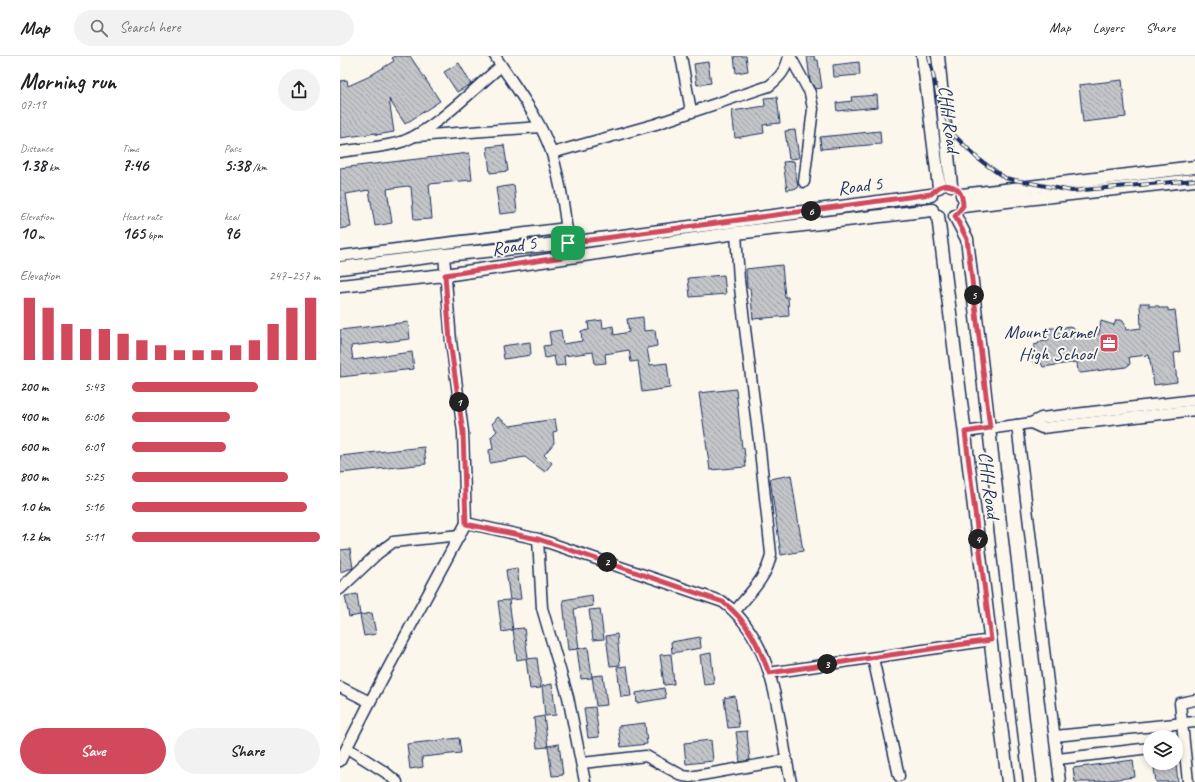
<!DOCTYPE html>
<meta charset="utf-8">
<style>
:root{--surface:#fff;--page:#f2f2f2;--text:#202124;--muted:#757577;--line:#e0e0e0;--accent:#d1495b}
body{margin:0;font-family:Caveat,sans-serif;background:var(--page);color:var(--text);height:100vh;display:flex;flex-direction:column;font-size:15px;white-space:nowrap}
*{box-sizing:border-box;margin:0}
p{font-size:13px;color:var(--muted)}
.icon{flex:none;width:22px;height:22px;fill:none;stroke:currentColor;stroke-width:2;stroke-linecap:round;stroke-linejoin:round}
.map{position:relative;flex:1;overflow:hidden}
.details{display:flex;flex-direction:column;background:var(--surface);width:340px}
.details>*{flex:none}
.tools{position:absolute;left:803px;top:674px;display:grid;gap:8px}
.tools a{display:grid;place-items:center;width:40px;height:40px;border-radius:50%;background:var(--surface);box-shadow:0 2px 6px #0003;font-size:20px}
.pin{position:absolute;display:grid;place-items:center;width:34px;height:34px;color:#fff;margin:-17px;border-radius:8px;box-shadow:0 2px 6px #0006}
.km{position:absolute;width:20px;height:20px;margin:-10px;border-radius:50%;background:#222;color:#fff;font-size:11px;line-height:20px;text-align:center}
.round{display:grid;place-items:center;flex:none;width:42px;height:42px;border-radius:21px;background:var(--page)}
.overview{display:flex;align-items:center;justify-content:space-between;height:68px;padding:0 20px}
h1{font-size:22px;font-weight:600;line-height:30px}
.metrics{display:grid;grid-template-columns:repeat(3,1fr);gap:6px;height:68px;padding:4px 20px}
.metrics div{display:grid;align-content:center}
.metrics b{font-size:17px;font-weight:600}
.metrics small{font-size:11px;font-weight:400}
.metrics p{font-size:11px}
.chart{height:112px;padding:8px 20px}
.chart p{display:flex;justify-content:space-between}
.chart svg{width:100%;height:72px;margin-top:4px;stroke:var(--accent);stroke-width:6}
.primary-button{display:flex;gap:8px;margin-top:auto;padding:8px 20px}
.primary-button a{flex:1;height:46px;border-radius:24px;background:var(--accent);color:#fff;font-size:16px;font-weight:600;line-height:46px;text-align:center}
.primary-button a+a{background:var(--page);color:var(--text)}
ul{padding:0 20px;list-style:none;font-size:13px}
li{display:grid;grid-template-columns:64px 48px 1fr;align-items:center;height:30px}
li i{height:10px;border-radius:5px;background:var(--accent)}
header{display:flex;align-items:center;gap:24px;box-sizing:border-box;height:56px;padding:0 20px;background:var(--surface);border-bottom:1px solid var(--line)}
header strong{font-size:19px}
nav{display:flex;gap:22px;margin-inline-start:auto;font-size:14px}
.search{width:280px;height:36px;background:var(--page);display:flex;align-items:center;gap:10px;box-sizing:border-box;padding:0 14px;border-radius:22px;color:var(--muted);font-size:15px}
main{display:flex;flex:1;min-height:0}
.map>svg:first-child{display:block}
</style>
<header>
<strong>Map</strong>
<div class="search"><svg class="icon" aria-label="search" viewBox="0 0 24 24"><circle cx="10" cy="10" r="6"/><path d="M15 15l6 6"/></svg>Search here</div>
<nav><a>Map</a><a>Layers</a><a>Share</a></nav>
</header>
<main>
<section class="details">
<div class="overview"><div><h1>Morning run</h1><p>07:19</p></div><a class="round"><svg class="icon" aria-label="share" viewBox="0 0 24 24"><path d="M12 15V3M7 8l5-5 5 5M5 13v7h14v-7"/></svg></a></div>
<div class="metrics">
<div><p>Distance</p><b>1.38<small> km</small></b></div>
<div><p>Time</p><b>7:46</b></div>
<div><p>Pace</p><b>5:38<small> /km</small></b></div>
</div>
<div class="metrics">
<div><p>Elevation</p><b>10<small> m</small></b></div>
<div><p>Heart rate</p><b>165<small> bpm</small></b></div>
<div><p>kcal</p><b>96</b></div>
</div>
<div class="chart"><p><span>Elevation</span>247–257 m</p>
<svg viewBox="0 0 160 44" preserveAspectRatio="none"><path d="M5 44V6M15 44V12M25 44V22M35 44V25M45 44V25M55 44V28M65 44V32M75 44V35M85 44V38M95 44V38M105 44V38M115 44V35M125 44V32M135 44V22M145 44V12M155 44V6"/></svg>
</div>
<ul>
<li><b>200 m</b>5:43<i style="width:67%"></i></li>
<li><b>400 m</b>6:06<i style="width:52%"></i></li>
<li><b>600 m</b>6:09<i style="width:50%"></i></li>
<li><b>800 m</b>5:25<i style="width:83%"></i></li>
<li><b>1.0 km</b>5:16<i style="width:93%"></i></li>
<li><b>1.2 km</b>5:11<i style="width:100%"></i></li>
</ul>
<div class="primary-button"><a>Save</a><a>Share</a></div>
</section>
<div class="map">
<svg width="855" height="726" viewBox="0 0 855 726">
<defs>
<pattern id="building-back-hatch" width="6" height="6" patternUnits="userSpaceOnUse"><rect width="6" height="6" fill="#c3c5c9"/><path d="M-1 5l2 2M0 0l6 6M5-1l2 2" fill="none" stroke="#9ea0a6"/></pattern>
</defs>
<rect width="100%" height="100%" fill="#fbf7ec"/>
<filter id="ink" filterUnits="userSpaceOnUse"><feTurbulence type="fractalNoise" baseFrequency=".025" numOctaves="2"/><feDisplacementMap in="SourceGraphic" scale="8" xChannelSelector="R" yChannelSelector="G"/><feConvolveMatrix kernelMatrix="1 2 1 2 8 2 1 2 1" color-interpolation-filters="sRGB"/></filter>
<g filter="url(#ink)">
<!-- building -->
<g fill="url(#building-back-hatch)" stroke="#1b2f5e">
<path d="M56,0H70L100,45L65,68L49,43L54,76L36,79V77L0,82V25L7,24L8,30L28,21L54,5L52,2Z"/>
<path d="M394,0H406L408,15L396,17Z"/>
<path d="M467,0H474L475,4H478L482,32L475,33L470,24Z"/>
<path d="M368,6L371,27L357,29L354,8Z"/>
<path d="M519,6L520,19L494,21L493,9Z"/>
<path d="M119,7L131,28L117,36L104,16Z"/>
<path d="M782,24L786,61L743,66L739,29Z"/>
<path d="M537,39L538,51L497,55L496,47L512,45L511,41Z"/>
<path d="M437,41L440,67L423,69L424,77L395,82L392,55L425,50L424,42Z"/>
<path d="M455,74L459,102L449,103L445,75Z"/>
<path d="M540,75L541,88L481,93L480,81Z"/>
<path d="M164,89L168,115L150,117L147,91Z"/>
<path d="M129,97L132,124L89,128L92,163L74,164L71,131L67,130L47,133L52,167L35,170L29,134L6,138L11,171L0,173V112Z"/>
<path d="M454,105L458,132L447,134L443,106Z"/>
<path d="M174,129L177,156L160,158L156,132Z"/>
<path d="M442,209L445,241H448L449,260L413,263L410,232H407L406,213Z"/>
<path d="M384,219L386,238L350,241L348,222Z"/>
<path d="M800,247H809V250H819V252H828V255L835,254L840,296L834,297L837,326L814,329L809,299L789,301L790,308L786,311L741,317L738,316L737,306L703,311L701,307L696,309L692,305L694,289L698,288L699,286L709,285L707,276L710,272H715L721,280L725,271L729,270L734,273L735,281L759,278L761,265L774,269L776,264H781L784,266L786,274L801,272Z"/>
<path d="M303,261L304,275L315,274L317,290L307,292L310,309L327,307L330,332L302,336L298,305L291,306L289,294L265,298L266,307L255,308L253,296L224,300L225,309L216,310L214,300L205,302L203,290L211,289L209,276L221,274L223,288L242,285L241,275L249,274L248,266L262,264L263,272L273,270L274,279L289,276L287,263Z"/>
<path d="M68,266L70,283L11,290L13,304L72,296L74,313L0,321V274Z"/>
<path d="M190,286L191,299L164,303L162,290Z"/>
<path d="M396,333L402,392H404L406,411L370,414L359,337Z"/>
<path d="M158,361L170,370L215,363L217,375L213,376L214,387L204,399L212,407L205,416L185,401L150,407L149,394L153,393L151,381L157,375L152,368Z"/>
<path d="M84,391L86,408L0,417V400Z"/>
<path d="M451,419L463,495L441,499L430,423Z"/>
<path d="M10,493L13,512L0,516V494Z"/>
<path d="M177,512L181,543L170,544L166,514Z"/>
<path d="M17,538L20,559L9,561L5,540Z"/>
<path d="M252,539L253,550L234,553L239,593L228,594L223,544Z"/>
<path d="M169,544L173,574L162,576L158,545Z"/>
<path d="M260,553L264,583L253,584L249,554Z"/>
<path d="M32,557L36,578L24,580L20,559Z"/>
<path d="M184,572L188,602L177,604L173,573Z"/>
<path d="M277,578L280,609L270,610L266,580Z"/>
<path d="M360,581L361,592L332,597L331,586Z"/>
<path d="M248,591L252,622L241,623L237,593Z"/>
<path d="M371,597L374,628L364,629L360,599Z"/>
<path d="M331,598L334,628L324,629L320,599Z"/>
<path d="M197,602L201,632L190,633L186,603Z"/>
<path d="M287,610L291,640L281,641L277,611Z"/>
<path d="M263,619L267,649L256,650L252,620Z"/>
<path d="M212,628L216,659L205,660L202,630Z"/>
<path d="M324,632L326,642L297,647L296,637Z"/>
<path d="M395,640L399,671L388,672L384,642Z"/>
<path d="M255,651L259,681L248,682L244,652Z"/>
<path d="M204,660L208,691L197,692L194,662Z"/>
<path d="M305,667L307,688L281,691L278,670Z"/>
<path d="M407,675L410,704L400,706L396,676Z"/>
<path d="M119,682L121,697L82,701L83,711L70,713L67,688Z"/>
<path d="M371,684L373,705L346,708L344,687Z"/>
<path d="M219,688L223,719L212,720L208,690Z"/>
<path d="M793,704L795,721L752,726H735L733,712Z"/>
<path d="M836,709L838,726H816L814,712Z"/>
</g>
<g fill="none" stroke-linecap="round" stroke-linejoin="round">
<defs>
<g id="minor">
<path d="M155,0C175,31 200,62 212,98C222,130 226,166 230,200"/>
<path d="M341,0L351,55"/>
<path d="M450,0L470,37L473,53L464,126"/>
<path d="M76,80L200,71"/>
<path d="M0,96C21,92 44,92 64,85C95,73 135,32 161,10"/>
<path d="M212,97L316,68L429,30C440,21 446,14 449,0"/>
<path d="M0,200L227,172"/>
<path d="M691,367L702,372L855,354"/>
<path d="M677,369L720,726"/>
<path d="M625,376L691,367L701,362L855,344"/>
<path d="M126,467L198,483L383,546C438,587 437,665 451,726"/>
<path d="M198,483L202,552L228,641L245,726"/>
<path d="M0,533L37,498L53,486L120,479"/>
<path d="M395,555C409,538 428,520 431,498L419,385L399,224L396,177"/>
<path d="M533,602L559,720"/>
<path d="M429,617L651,584"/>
<path d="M0,631L30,646"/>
<path d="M715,680L855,666"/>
<path d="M7,692L45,716L57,726"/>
<path d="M718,703L810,692"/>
<path d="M0,705L30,646L126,467L123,376L111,285L104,199"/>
<path d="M242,707L306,700L343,720L350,721L446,704"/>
<path d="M848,726L840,647L855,644"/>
</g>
<g id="tertiary">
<path d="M583,0L599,131"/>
<path d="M598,0L611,129"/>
<path d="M622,139L855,111"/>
<path d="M623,150L855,124"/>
<path d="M598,160L668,726"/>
<path d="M615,160L627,183L690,726"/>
<path d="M0,212L104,199L229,187L591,139"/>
<path d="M0,230L105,219L396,177L592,154"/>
</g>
</defs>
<!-- minor casing -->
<use href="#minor" stroke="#1b2f5e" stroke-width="13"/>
<!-- tertiary casing -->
<use href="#tertiary" stroke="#1b2f5e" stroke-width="15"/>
<!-- minor -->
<use href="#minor" stroke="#fbf7ec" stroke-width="10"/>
<!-- tertiary -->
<use href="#tertiary" stroke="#fbf7ec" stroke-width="12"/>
<defs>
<path id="rail" d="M589,0L598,41L612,77L637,102L665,122L732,135L855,124"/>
</defs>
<!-- rail casing -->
<use href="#rail" stroke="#1b2f5e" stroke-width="4"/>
<!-- rail -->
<use href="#rail" stroke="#fbf7ec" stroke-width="2.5" stroke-dasharray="8" stroke-linecap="butt"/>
</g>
</g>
<g fill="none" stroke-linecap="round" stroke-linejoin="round" filter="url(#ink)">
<defs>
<path id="route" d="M605,129C618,130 623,137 623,150L615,160L627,183L650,372L625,376L651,584L429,617C419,590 407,564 383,546L198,483L126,468L123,376L110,285L105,219L230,200L228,187L591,138L599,131Z"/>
</defs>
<!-- route casing -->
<use href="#route" stroke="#fff" stroke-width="8"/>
<!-- route -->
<use href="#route" stroke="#d1495b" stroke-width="5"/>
</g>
<!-- icons -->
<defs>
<symbol id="office-square" viewBox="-11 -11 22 22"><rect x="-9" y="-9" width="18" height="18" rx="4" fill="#d1495b" stroke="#fbf7ec"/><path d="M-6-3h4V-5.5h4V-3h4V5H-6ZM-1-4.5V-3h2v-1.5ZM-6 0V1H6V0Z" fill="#fff"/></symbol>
</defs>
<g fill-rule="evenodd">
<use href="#office-square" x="758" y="276" width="22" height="22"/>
</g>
<g text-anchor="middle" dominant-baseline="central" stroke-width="4" stroke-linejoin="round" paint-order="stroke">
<!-- street labels -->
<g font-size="19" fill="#1b2f5e" stroke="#fbf7ec">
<text transform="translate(609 63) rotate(83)">CHH Road</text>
<text transform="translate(520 130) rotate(-7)">Road 5</text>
<text transform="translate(174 190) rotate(-9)">Road 5</text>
<text transform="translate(649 429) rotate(83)">CHH Road</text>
</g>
<!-- poi labels -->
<g font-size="19" fill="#1b2f5e" stroke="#fbf7ec" text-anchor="end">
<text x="755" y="276">Mount Carmel<tspan x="755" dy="22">High School</tspan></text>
</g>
</g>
</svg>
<div class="tools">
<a><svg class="icon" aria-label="layers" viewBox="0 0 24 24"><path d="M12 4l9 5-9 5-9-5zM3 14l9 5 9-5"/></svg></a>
</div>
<div class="pin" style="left:228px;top:187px;background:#1e9e55"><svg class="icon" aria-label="arrive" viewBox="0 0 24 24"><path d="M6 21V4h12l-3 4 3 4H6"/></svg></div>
<b class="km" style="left:119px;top:346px">1</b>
<b class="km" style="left:267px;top:506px">2</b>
<b class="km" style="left:487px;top:608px">3</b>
<b class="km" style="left:638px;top:483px">4</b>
<b class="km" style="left:634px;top:239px">5</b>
<b class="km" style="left:471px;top:155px">6</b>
</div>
</main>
